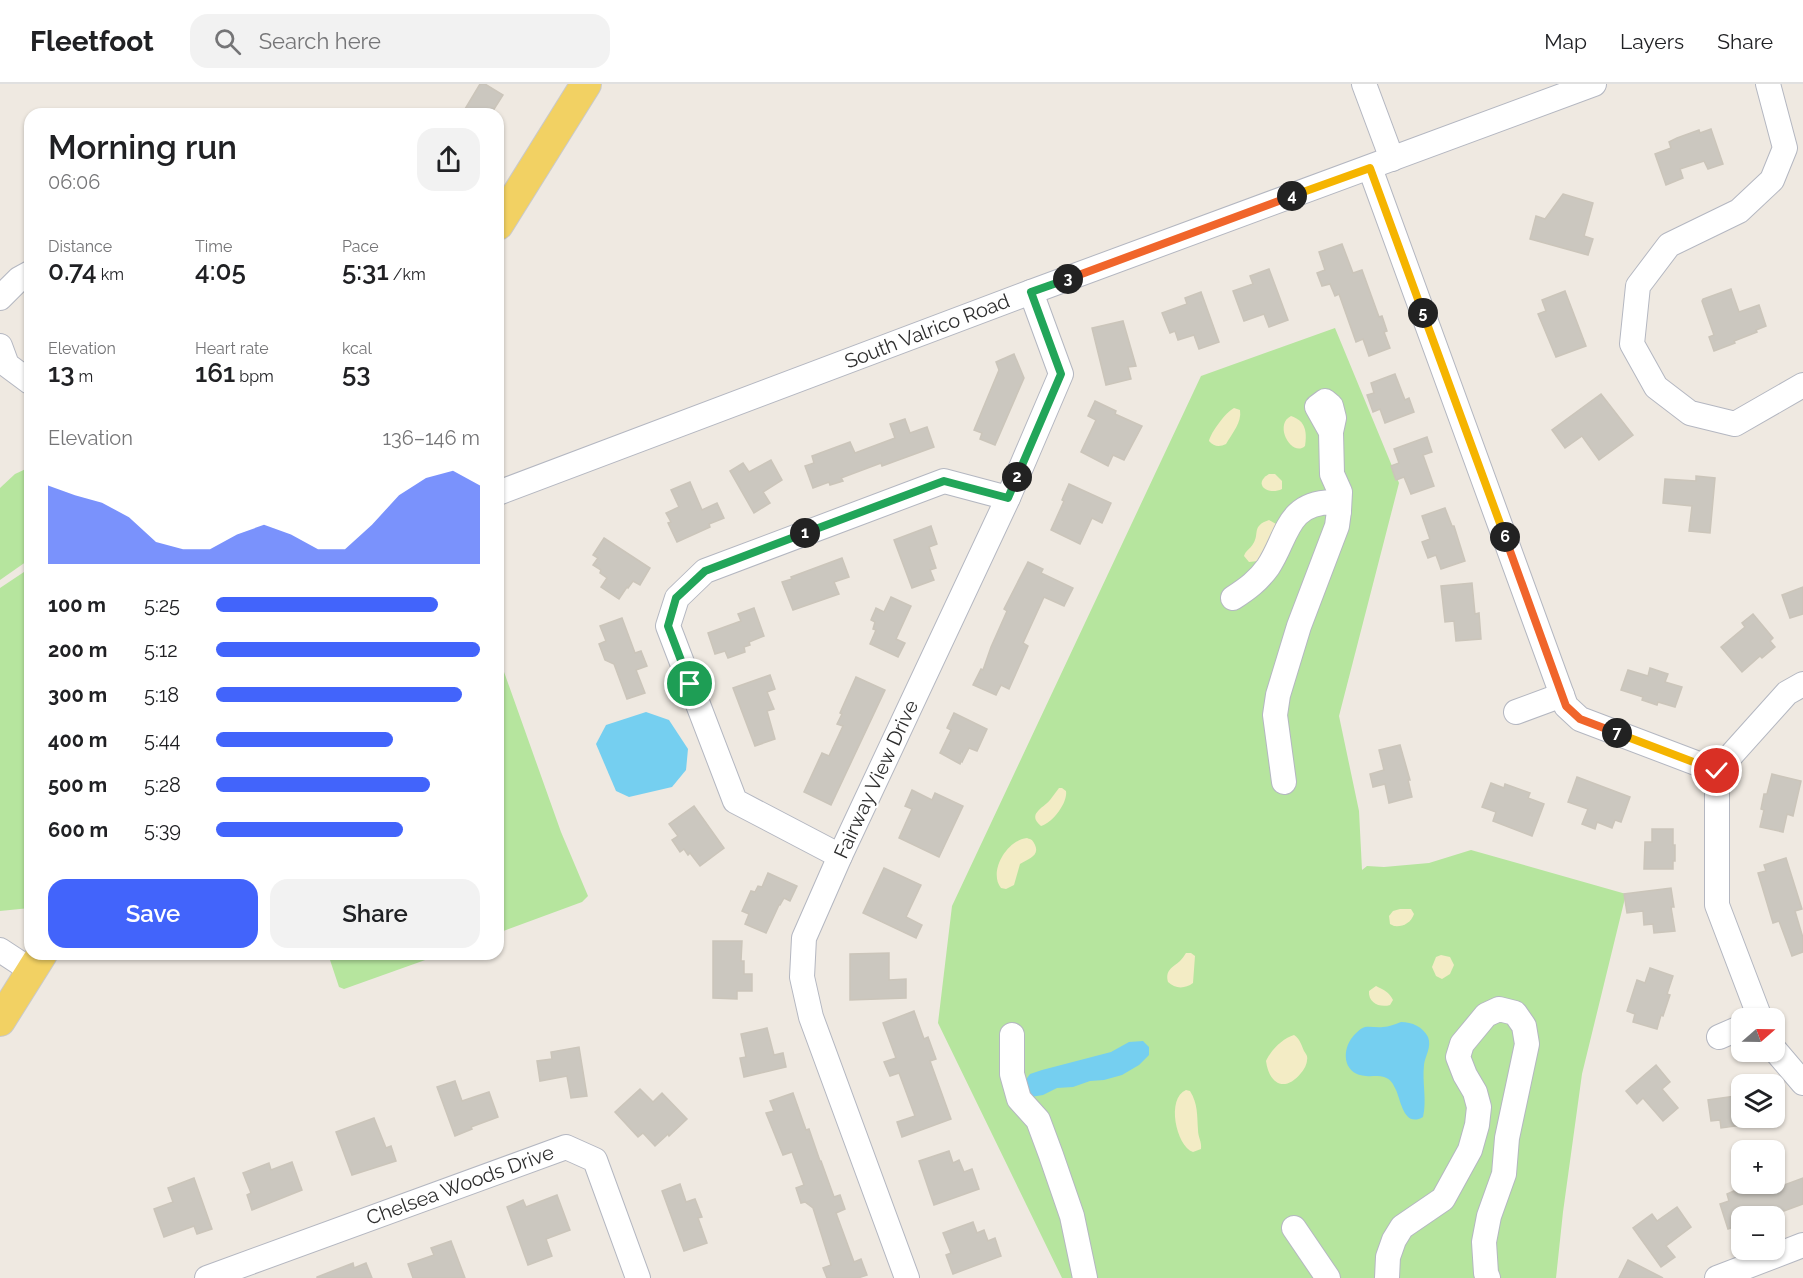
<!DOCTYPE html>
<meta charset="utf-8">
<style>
:root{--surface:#fff;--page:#f2f2f2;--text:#202124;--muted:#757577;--line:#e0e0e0;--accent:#4264fb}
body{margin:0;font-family:Raleway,sans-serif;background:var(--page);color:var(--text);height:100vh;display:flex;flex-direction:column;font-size:22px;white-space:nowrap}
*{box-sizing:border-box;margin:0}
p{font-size:20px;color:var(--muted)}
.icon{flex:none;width:33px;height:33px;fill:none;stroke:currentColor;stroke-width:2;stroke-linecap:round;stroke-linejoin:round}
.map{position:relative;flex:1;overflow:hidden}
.side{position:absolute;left:24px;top:24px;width:480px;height:852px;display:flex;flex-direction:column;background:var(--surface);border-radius:18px;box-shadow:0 2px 4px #0004}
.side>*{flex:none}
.needle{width:39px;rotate:70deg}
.fabs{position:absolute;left:1731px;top:924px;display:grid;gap:12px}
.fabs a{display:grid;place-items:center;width:54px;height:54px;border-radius:12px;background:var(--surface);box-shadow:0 2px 4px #0004;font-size:30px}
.pin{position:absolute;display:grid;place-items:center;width:51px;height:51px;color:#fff;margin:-26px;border:3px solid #fff;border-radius:50%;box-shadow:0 2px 6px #0007}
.km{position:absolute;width:30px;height:30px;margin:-15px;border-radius:50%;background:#222;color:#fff;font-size:16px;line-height:30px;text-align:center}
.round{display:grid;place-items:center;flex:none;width:63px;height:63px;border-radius:18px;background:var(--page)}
.summary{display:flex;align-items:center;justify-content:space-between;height:102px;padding:0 24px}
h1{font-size:33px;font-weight:600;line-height:45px}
.stats{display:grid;grid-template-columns:repeat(3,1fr);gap:9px;height:102px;padding:6px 24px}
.stats div{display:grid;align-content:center}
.stats b{font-size:26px;font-weight:600}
.stats small{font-size:16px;font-weight:400}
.stats p{font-size:16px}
.chart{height:168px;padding:12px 24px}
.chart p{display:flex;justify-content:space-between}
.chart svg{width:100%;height:108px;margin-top:6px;fill:var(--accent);opacity:.7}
.action{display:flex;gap:12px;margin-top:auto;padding:12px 24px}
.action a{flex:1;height:69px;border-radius:18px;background:var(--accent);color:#fff;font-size:24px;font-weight:600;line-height:69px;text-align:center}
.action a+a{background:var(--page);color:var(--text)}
ul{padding:0 24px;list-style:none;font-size:20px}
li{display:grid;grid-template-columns:96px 72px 1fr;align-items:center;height:45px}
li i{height:15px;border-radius:8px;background:var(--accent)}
header{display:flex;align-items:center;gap:36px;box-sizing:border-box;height:84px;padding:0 30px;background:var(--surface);border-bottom:2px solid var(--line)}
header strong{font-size:28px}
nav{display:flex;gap:33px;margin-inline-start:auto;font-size:21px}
.search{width:420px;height:54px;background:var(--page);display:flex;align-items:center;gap:15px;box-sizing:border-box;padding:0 21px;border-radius:18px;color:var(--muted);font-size:22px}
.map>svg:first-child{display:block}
</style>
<header>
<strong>Fleetfoot</strong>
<div class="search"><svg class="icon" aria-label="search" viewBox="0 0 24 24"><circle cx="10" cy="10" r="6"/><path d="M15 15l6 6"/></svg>Search here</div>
<nav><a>Map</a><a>Layers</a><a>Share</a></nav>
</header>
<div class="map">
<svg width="1803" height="1194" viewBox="0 0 1803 1194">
<rect width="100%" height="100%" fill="#efe9e1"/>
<!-- green -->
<g fill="#b6e59e">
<path d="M1335,244L1399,399L1339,632L1359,727L1362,786L1367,782L1384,783L1429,779L1471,766L1626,810L1582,990L1563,1128L1556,1194H1062L938,939L952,822L1201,292Z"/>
<path d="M30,383V475L0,496V404L15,390Z"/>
<path d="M30,484V824L0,827V504Z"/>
<path d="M498,571L561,748L588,812L582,818L498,849Z"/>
<path d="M328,870H442L344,905L339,903Z"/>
</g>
<!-- sand -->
<g fill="#f3ecc5">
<path d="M1234,324L1240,326C1242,339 1232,349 1226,360C1220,363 1214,363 1209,357C1211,348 1226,328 1234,324Z"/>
<path d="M1291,332C1306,337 1307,348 1305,362C1292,374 1273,341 1291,332Z"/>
<path d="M1269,390H1275L1282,397V405C1268,412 1252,400 1269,390Z"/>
<path d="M1269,436L1276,440L1278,444L1258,477L1249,478L1244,472C1246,466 1250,465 1253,460C1260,450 1251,442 1269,436Z"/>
<path d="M1059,704H1062L1066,707C1068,718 1053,739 1041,742C1027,730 1042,725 1050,716C1053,712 1056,708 1059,704Z"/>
<path d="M1027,754C1032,756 1032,755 1035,761C1040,772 1028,775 1020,780L1014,801L1006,805L1001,804C988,788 1007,756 1027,754Z"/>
<path d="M1400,825H1411L1414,830C1411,839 1403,843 1394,842L1390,840L1389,832L1393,827Z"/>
<path d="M1186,869H1191L1195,872L1193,899C1185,905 1175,905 1168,898C1165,886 1172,884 1180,877C1182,875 1184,872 1186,869Z"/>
<path d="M1441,871L1450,873L1454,881L1450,890L1442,895L1436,892L1432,883L1436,873Z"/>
<path d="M1376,902C1384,906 1389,908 1393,916L1390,921C1380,924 1368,919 1369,907Z"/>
<path d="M1294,951C1300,955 1301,960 1304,967C1306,970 1308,972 1307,976C1307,980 1304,986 1301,989C1285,1009 1269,1000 1266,977C1271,966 1283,954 1294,951Z"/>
<path d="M1186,1006L1190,1007C1198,1020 1197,1031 1198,1046C1198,1053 1202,1058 1201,1065L1193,1068C1176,1062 1166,1014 1186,1006Z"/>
</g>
<!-- water -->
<g fill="#75cff0">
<path d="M646,628L669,636L688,665L686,686L672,703L629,713L616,707L596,660L606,641Z"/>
<path d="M1401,938C1412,938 1423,943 1428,953C1432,963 1425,972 1424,981C1422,998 1427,1016 1423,1033C1404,1044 1401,1017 1396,1006C1393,1000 1391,995 1384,993C1378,991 1372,993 1366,992C1345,991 1341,970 1351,955C1354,951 1360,944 1365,943C1371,942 1377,944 1383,943C1389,943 1395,940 1401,938Z"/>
<path d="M1143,957L1149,963V971L1139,981L1122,991L1104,996L1090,997L1073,1003L1057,1004L1043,1011L1031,1013L1025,997L1030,990L1042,986L1111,968L1129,958Z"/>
</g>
<!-- building -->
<g fill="#cbc7bf" stroke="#cbc5ba" stroke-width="1.5">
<path d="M480,0H485L503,11L491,30H462Z"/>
<path d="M1711,45L1723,80L1708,85L1704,77L1680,85L1683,94L1666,101L1655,70L1671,64L1669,58L1677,54L1699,46L1700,49Z"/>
<path d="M1563,110L1593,119L1584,152L1593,155L1588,171L1530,155L1536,132L1545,135Z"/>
<path d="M1342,160L1353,189L1362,186L1379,233L1382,232L1387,247L1384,248L1390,264L1369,272L1363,255L1356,258L1339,210L1335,212L1330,200L1322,202L1317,189L1325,186L1319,168Z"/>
<path d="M1269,185L1288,236L1269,243L1264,230L1244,237L1233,207L1253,200L1250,192Z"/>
<path d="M1731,205L1739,228L1759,221L1766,242L1756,246L1757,248L1734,257L1735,259L1714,267L1709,253L1714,251L1702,217L1703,215Z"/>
<path d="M1565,207L1586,262L1556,273L1538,230L1546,227L1542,216Z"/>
<path d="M1201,208L1219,258L1199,265L1194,251L1178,256L1175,247L1170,249L1162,229L1187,220L1185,214Z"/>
<path d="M1123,237L1136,282L1128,283L1131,295L1106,301L1092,244Z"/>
<path d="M1014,270L1024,294L995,361L980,355L982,349L974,346L999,286L996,278Z"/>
<path d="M1395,290L1405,316L1409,314L1414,328L1385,339L1380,325L1373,328L1367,311L1374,309L1371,299Z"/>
<path d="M1601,310L1633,351L1599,376L1582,352L1565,364L1552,346Z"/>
<path d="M1095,317L1116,327L1115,330L1142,342L1124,376L1113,371L1108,382L1081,368L1096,336L1088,332Z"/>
<path d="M905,335L910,349L927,343L934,363L882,382L881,379L841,394L843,397L830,401L829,398L813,404L805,382L814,379L812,372L850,358L855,369L895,354L890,340Z"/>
<path d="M1427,353L1432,368L1423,371L1434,402L1411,410L1404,393L1396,396L1391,382L1399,379L1394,365Z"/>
<path d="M771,376L782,396L763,408L770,419L754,429L730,387L743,379L749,388Z"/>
<path d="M1696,392L1715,394L1710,449L1689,447L1692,422L1663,419L1665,395L1696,397Z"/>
<path d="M690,398L702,426L717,419L724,434L709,440L710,443L677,458L668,439L671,438L666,429L679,423L671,406Z"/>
<path d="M1069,400L1111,419L1102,439L1092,434L1080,460L1051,446L1064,417L1062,416Z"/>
<path d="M1445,424L1452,442H1454L1465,477L1441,485L1436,471L1428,474L1422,458L1430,455L1422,432Z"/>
<path d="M931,442L937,460L929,463L936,484L930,486L934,496L912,504L894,456Z"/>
<path d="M604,454L650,484L640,501L633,497L628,504L627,503L619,515L601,503L607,494L600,489L601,486L593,481L598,474L593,471Z"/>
<path d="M842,474L849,493L834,498L839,510L793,526L782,498L792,495L791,493Z"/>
<path d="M1028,478L1043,485L1041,489L1073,504L1064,522L1044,513L1023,559L1028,562L1009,605L1001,601L996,611L973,601L981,585L983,586L991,563L1007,527L1004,525Z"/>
<path d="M1472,499L1475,530L1479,529L1481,555L1456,557L1454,537L1445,538L1441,502Z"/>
<path d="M1803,503V530L1790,534L1782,511Z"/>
<path d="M891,513L911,522L896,555L905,559L898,573L870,560L876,546L873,545L875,538L871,536L876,524L884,528Z"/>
<path d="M754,524L764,552L749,558L750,561L744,563L745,568L728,574L725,567L715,570L708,549L741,537L738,530Z"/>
<path d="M1753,530L1773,554L1770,557L1775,563L1762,574L1760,572L1742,588L1721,563L1745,543L1742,539Z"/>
<path d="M622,534L635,569L641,567L647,582L636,586L645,609L627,615L614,580L605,576L599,560L606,557L600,542Z"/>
<path d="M1650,584L1668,590L1665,598L1682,603L1675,623L1658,618L1657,621L1642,616L1643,613L1621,606L1628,586L1648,592Z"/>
<path d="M770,591L775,605L767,608L774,625L767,627L775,655L755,662L733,604Z"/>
<path d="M856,593L885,606L831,721L804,708L822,669L829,672L843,642L837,640L842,630L840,629Z"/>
<path d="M954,629L987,645L977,667L969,664L962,678L961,677L960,680L940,669L951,646L947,644Z"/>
<path d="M1400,661L1410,696H1408L1412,713L1389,719L1385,700L1373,703L1370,690L1384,686L1379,666Z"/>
<path d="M1772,690L1801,697L1793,732L1787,730L1783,748L1760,743L1764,726L1761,725L1764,710H1767Z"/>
<path d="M1577,693L1630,713L1621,738L1615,736L1612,744L1597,738L1595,745L1582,740L1588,725L1568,718Z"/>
<path d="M1491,699L1504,704L1505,700L1530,709L1528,714L1544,720L1532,752L1493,737L1496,728L1482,723Z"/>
<path d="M912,706L932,716L935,709L963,722L939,773L899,754L912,725L905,722Z"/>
<path d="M694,722L724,764L700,782L690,769L688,771L684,765L680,768L672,756L678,752L669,740Z"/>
<path d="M1652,745H1673V761H1675V777H1673V785H1644L1645,758H1652Z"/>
<path d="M1786,774L1802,825L1795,827L1803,854V868L1792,872L1779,837L1773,839L1758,789L1766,787L1764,781Z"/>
<path d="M884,784L921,801L906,833L922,841L916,854L863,829Z"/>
<path d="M768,789L797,802L790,817L784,814L780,821H779L766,849L745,840L749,830L742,827L751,807L755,808L758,802L762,803Z"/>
<path d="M1671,804L1674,823H1671L1675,847L1654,849L1653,840L1644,841L1643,827L1627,829L1624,810Z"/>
<path d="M713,857H742L741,877H744V890H752V907H737V915L713,914Z"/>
<path d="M889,869V896L906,895V914L850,916V870Z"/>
<path d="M1650,884L1673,892L1667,910L1670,911L1663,932L1661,931L1657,945L1633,938L1635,930L1627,927L1637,896L1645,899Z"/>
<path d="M914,927L924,955L928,953L936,975L930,977L951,1035L902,1053L897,1038L915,1032L899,989L890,992L884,978L896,974L883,939Z"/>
<path d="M767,944L774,971L783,969L786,983L744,993L740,974L746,973L741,950Z"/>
<path d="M579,963L587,1012L571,1014L567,992L540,997L537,977L552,975L551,968Z"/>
<path d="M1656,981L1670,998L1662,1005L1678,1024L1663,1037L1643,1014L1637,1020L1626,1007Z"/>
<path d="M455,997L462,1017L489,1008L498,1033L471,1043L472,1045L455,1052L437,1003Z"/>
<path d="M640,1005L653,1018L662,1009L687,1035L669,1052L668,1050L655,1062L643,1049L638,1053L615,1028Z"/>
<path d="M793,1009L806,1046L809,1045L820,1077H821L834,1113L840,1111L845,1125L836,1129L854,1178L861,1175L867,1191L858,1194H827L823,1184L831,1181L813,1124L805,1118L801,1119L796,1104L804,1101L792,1068L783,1071L766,1029L774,1027L770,1017Z"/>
<path d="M1742,1011V1041L1721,1044L1720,1036L1711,1037L1708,1016Z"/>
<path d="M374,1034L386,1064L391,1062L396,1077L352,1091L336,1048Z"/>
<path d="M949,1067L953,1079L959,1076L964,1088L972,1085L979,1105L934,1121L919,1077Z"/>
<path d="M292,1078L302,1106L252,1126L247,1111L251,1109L243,1089L269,1079L271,1086Z"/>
<path d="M194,1094L212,1145L197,1150L194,1142L164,1153L154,1125L173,1118L168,1104Z"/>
<path d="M1803,1094V1120L1770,1132H1742V1140L1728,1145L1720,1120L1729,1117L1727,1110L1750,1100H1755L1758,1106L1763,1104L1765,1108Z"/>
<path d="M680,1100L686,1118L695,1115L702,1133L698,1134L707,1159L684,1167L662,1107Z"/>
<path d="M557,1111L570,1146L546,1155L552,1172L528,1181L507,1123L523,1116L526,1123Z"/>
<path d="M1677,1123L1691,1143L1666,1162L1675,1173L1661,1183L1633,1144L1652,1130L1657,1137Z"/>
<path d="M973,1138L977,1149L984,1146L988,1157L995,1154L1001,1172L953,1190L946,1171L951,1169L943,1149Z"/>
<path d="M451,1157L465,1194H413L408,1180L434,1171L431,1164Z"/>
<path d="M1628,1176L1663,1194H1619Z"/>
<path d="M353,1179L354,1184L366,1179L372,1194H317V1193Z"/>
</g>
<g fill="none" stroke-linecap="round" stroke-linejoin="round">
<defs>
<g id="minor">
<path d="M1364,0L1392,75"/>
<path d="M1768,0L1785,64L1772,96L1739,127L1669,161L1638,202L1632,260L1656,303L1690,329L1735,340L1803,301"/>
<path d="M1370,84L1566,622L1580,635L1717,687"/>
<path d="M0,214L19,195L30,189"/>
<path d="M0,262L7,281L30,298"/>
<path d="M1331,348L1317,323L1325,317L1331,322L1334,334L1331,348L1332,390L1340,408L1339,427"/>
<path d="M498,409L1031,208L1594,0"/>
<path d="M1233,514C1247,505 1258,497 1268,483C1288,453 1286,419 1332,418L1339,427L1337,442L1299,542L1278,611L1275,631L1284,698"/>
<path d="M1516,628L1562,611"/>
<path d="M840,772L735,717L668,542L677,514L705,487L944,397L1008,414"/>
<path d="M0,866L32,887"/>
<path d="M1760,934L1717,821V687L1787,609L1803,600"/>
<path d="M1012,951V990L1019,1015L1038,1036L1051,1071L1072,1132L1085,1194"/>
<path d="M1719,953L1742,943"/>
<path d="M1774,965L1803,999"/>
<path d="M1294,1144L1328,1194"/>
<path d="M207,1194L566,1063L595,1076L638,1194"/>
<path d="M907,1194L811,933L802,893L804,854L840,772L1008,414L1061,290L1031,208"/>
<path d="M1387,1194L1388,1173L1394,1156L1402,1143L1443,1115L1470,1066L1477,1041L1479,1023L1475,1008L1465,991L1458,973L1462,960L1486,931L1499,925L1515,929L1524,942L1527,960L1507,1054L1504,1090L1489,1132L1484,1158L1486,1189L1488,1194"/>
<path d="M1717,1194L1803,1161"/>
</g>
<g id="major">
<path d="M498,141L586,0"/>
<path d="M0,937L42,870"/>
</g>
</defs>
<!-- minor casing -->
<use href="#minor" stroke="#b4b7c1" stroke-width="26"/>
<!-- major casing -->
<use href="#major" stroke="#c9c9c9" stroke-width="32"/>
<!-- minor -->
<use href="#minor" stroke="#fff" stroke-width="24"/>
<!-- major -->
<use href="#major" stroke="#f2d163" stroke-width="30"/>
</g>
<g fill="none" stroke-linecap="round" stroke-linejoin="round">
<defs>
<path id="split-1" d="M690,600L668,542L676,514L705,487L805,449"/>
<path id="split-2" d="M805,449L944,397L1008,414L1017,393"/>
<path id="split-3" d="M1017,393L1061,290L1031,208L1068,195"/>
<path id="split-4" d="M1068,195L1292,112"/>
<path id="split-5" d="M1292,112L1370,84L1423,229"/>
<path id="split-6" d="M1423,229L1505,453"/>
<path id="split-7" d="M1505,453L1566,622L1580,635L1617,649"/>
<path id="split-8" d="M1617,649L1717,687"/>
</defs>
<!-- split-1 casing -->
<use href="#split-1" stroke="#fff" stroke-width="12"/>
<!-- split-2 casing -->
<use href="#split-2" stroke="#fff" stroke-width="12"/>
<!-- split-3 casing -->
<use href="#split-3" stroke="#fff" stroke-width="12"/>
<!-- split-4 casing -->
<use href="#split-4" stroke="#fff" stroke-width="12"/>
<!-- split-5 casing -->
<use href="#split-5" stroke="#fff" stroke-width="12"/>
<!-- split-6 casing -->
<use href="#split-6" stroke="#fff" stroke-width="12"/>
<!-- split-7 casing -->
<use href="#split-7" stroke="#fff" stroke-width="12"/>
<!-- split-8 casing -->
<use href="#split-8" stroke="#fff" stroke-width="12"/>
<!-- split-1 -->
<use href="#split-1" stroke="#22a559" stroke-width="8"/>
<!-- split-2 -->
<use href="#split-2" stroke="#22a559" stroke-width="8"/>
<!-- split-3 -->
<use href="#split-3" stroke="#22a559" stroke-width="8"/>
<!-- split-4 -->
<use href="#split-4" stroke="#f0652b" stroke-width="8"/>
<!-- split-5 -->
<use href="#split-5" stroke="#f5b400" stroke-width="8"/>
<!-- split-6 -->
<use href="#split-6" stroke="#f5b400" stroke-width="8"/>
<!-- split-7 -->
<use href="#split-7" stroke="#f0652b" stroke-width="8"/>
<!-- split-8 -->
<use href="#split-8" stroke="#f5b400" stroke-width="8"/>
</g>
<g text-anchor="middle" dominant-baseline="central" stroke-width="4.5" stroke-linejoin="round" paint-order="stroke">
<!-- street labels -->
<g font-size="20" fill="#2e2e2e" stroke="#fff">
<text transform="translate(927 247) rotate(-21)">South Valrico Road</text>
<text transform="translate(876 695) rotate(-65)">Fairway View Drive</text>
<text transform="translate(460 1101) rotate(-20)">Chelsea Woods Drive</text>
</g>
</g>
</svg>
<div class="fabs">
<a><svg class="needle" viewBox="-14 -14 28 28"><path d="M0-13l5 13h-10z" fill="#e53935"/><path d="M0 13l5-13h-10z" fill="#757577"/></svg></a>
<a><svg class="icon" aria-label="layers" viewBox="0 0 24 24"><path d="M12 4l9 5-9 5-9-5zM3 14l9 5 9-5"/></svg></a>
<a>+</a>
<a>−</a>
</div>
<div class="pin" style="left:690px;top:600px;background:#1e9e55"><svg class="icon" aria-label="arrive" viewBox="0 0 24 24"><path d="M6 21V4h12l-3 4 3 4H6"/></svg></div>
<div class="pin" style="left:1717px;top:687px;background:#d93025"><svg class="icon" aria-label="check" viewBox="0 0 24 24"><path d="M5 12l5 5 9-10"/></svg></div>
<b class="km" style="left:805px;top:449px">1</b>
<b class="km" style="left:1017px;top:393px">2</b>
<b class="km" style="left:1068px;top:195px">3</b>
<b class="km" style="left:1292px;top:112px">4</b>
<b class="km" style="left:1423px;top:229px">5</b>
<b class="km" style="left:1505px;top:453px">6</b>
<b class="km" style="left:1617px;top:649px">7</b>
<section class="side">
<div class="summary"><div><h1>Morning run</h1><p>06:06</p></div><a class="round"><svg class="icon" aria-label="share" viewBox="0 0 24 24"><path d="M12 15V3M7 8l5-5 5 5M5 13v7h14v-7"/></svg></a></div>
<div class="stats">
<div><p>Distance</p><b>0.74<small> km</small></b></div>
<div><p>Time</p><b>4:05</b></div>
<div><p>Pace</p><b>5:31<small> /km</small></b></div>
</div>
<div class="stats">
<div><p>Elevation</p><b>13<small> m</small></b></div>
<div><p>Heart rate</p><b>161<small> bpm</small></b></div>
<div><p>kcal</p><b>53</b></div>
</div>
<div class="chart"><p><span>Elevation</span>136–146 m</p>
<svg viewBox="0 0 160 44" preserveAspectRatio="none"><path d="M0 44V12L10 16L20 19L30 25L40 35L50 38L60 38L70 32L80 28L90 32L100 38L110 38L120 28L130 16L140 9L150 6L160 12V44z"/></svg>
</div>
<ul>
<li><b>100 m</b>5:25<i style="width:84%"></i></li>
<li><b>200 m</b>5:12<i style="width:100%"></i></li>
<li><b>300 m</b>5:18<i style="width:93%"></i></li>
<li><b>400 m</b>5:44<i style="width:67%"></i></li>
<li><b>500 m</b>5:28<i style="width:81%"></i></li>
<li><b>600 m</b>5:39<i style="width:71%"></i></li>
</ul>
<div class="action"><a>Save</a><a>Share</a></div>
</section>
</div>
